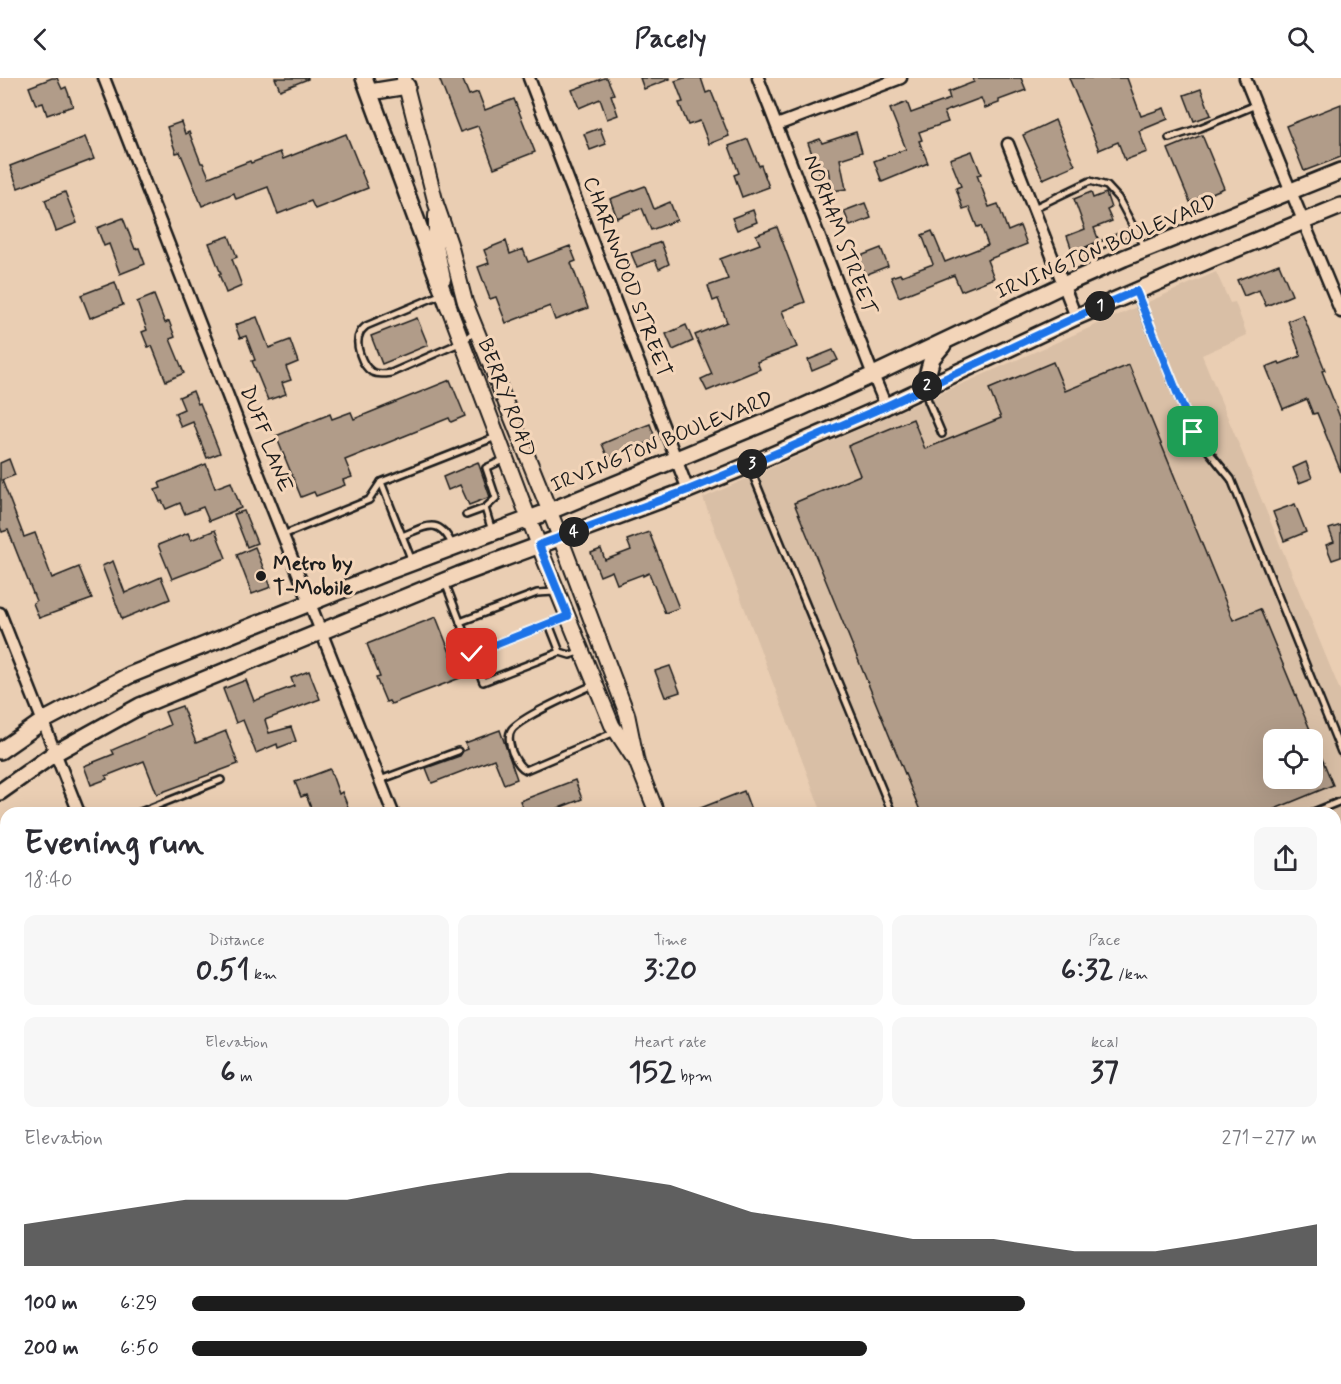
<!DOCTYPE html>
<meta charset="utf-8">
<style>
:root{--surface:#fff;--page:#f7f7f7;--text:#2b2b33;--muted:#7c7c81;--accent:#1c1c1c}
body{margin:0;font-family:Mynerve,sans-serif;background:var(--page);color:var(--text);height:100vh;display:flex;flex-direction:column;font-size:22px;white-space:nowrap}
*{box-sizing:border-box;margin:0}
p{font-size:20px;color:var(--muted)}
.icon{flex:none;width:33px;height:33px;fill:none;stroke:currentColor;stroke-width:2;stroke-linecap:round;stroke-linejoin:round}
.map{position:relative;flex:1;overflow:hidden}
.sheet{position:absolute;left:0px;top:729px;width:1341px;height:578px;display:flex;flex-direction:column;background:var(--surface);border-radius:18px 18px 0 0;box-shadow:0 6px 24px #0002}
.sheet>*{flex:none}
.tools{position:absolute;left:1263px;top:651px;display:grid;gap:12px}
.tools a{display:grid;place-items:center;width:60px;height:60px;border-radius:12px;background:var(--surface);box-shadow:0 6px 24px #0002;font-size:30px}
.pin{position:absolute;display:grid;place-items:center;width:51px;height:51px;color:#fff;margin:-26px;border-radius:12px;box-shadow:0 3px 9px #0006}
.km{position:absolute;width:30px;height:30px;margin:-15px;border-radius:50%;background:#222;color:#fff;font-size:16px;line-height:30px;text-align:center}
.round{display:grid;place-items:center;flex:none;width:63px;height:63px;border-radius:12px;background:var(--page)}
.head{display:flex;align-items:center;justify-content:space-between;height:102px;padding:0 24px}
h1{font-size:33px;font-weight:800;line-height:45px}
.metrics{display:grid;grid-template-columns:repeat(3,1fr);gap:9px;height:102px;padding:6px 24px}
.metrics div{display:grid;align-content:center;border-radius:12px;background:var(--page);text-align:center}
.metrics b{font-size:30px;font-weight:800}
.metrics small{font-size:16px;font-weight:400}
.metrics p{font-size:16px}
.chart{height:168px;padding:12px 24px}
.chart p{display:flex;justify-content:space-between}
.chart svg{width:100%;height:108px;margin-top:6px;fill:var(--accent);opacity:.7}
ul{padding:0 24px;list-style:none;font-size:20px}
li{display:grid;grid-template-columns:96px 72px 1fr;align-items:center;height:45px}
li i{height:15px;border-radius:8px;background:var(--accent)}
header{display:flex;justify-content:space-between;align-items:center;height:78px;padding:0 24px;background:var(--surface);font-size:27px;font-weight:800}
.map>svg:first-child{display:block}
</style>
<header><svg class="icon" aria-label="back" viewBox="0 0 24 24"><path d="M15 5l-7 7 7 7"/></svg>Pacely<svg class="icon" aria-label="search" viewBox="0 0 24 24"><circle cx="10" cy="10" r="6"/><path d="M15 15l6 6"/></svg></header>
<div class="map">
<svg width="1341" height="1306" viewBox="0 0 1341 1306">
<rect width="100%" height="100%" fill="#eaceb3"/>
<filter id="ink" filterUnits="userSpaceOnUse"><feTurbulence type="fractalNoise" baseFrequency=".0167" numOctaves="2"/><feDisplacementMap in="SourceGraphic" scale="12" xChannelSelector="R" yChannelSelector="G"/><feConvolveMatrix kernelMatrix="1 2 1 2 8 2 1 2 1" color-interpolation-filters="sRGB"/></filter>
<g filter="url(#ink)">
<!-- built -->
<path fill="#d9bfa6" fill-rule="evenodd" d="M1216,194L1230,225L1235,224L1247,257L1202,277L1341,615V905L1335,907V735H822L703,420ZM1274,662H1312V700H1274Z"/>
<!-- building -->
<g fill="#b19c89" stroke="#1c1c1c" stroke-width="1.5" fill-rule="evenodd">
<path d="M52,0H57L62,11L66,9L73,28L47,37L43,25L36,27L29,9Z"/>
<path d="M275,0H308V1L280,12Z"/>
<path d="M439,0H462L469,17L478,14L485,32L514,21L535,74L494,90L478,48L460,54Z"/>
<path d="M604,0H607L614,16L611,17L618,37L607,41L600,21L579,30L572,12Z"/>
<path d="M640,0H670V1L644,11Z"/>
<path d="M684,0H701L706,15L711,13L729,58L709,66L700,43L688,47L679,25L683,24L675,3Z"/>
<path d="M973,0H1021L1026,12L999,22V25L985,30L981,20L944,34L948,44L919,54L922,62L919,63L928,85L882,104L874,83L906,71L890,31L907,24L911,35L950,21L948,14L974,4Z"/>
<path d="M1069,0H1127L1141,38L1164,30L1168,41L1139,53L1147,74L1125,82L1118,64L1099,72Z"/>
<path d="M1201,11L1211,37L1194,43L1184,17Z"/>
<path d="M1341,26V79L1304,93L1286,48Z"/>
<path d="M1055,42L1075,87L1043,101L1023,57Z"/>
<path d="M181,44L185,56L189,54L201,85H203L209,99L250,83L251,85L280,74L283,81L346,56L368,110L315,131L311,123L278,136L268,109L236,121L234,115L202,128L180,74L176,75L167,49Z"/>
<path d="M600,50L606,66L590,72L584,56Z"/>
<path d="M856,54L862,74L840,81L846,111L832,113L828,91L819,95L808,65L820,61L822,65Z"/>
<path d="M1202,57L1224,110L1190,124L1168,71Z"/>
<path d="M85,59L94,81L18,110L10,88Z"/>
<path d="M748,61L759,88L761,87L769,109L742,119L734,97L739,95L729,68Z"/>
<path d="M972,73L981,96L977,97L989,129L998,126L1008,153L1020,148L1027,166L987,182L994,200L961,213L954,197L899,219L891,199L900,196L901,198L933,186L922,157L932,153L945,184L988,167L981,148L977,149L969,129L963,131L956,110L961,108L950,81Z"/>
<path d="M645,108L654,131L670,124L677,142L651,152L642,130L617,140L610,121Z"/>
<path d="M65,114L77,145L56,153L45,122Z"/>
<path d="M1091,114L1093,120L1106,115L1111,130L1107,132L1112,143L1094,150L1099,163L1073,175L1067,158L1085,151L1074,121Z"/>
<path d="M865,125L871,140L850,148L844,133Z"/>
<path d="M753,132L757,144L737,152L732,140Z"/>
<path d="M123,140L135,171L139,170L145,186L120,196L109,166L104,168L97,150Z"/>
<path d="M777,149L805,224L782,233L797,269L757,284L760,291L707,313L701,301L712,296L695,257L727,244L718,221L713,223L708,208L728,201L720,181L760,166L756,157Z"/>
<path d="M229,158L237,179L232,181L242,208L226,215L219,196H221L209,165Z"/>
<path d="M506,163L510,176L523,171L528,184L570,168L576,183L571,185L588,230L555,242L550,228L506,245L496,219L490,221L478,189L489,185L484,172Z"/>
<path d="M661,164L669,186L659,191L655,182L637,189L631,175Z"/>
<path d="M881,170L888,188L865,197L858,179Z"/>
<path d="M1279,186L1292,217L1266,228L1259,212L1244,218L1237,202Z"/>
<path d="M115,204L123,227L90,240L81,217Z"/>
<path d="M154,217L165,245L169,243L175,259L170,261L184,295L166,303L152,268L148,269L142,254L147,252L137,224Z"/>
<path d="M1303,237L1325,292L1322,293L1341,342V394L1317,335L1313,336L1307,321L1283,331L1266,289L1279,284L1280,286L1301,278L1288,243Z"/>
<path d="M257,239L269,270L290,262L298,284L286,289L291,302L282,305L286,316L268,322L252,283L255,282L246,258L240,260L235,247Z"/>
<path d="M417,240L428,267L382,286L371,258Z"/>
<path d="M686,247L693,263L673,272L666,256Z"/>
<path d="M833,272L838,282L812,293L808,282Z"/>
<path d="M1053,284L1065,313L1129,287L1233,542L1260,531L1333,707L1265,735H921L794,425L860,397L848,368L913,341L925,371L1001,340L989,311ZM1274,662H1312V700H1274Z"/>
<path d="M450,302L465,338L451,344L449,340L345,382L352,399L343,402L345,407L316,418L314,414L301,419L276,358L330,336L332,341L351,334L354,341Z"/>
<path d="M193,313L198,326L200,325L220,375L207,380L193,344L181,349L175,335L184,331L179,319Z"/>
<path d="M650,346L656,362L608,380L602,366L616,360V359Z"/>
<path d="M9,381L15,397L2,402L24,459L35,455L52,500L79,489L92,521L39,540L33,525L36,523L8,452L2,454L0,449V385Z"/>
<path d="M478,384L490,419L469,427L460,407L448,412L443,399Z"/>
<path d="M1306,384L1312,400L1299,405L1293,390Z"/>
<path d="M206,386L215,410L231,404L241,430L209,443L203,429L185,436L180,425L166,431L162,423L160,424L155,412L161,410L159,405Z"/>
<path d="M1295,426L1306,454L1284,463L1273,434Z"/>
<path d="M244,433L257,465L247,469L234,436Z"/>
<path d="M1341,447V479L1332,482L1326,467L1334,464L1329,451Z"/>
<path d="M215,452L226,480L172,501L158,467L188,455L191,462Z"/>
<path d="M649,454L679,530L665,535L649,495L643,498V496L617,506L612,493L600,498L591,475L601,471L605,482L631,472L627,462Z"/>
<path d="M255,469L271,509L252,516L237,477Z"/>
<path d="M113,483L125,515L161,499L170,521L122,541L102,488Z"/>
<path d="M436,539L460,600L391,626L389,623L386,624L376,600L380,599L367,566Z"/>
<path d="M670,588L680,614L665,619L655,593Z"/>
<path d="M309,593L320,621L265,642L269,655L291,649L296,663L278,670L277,666L256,675L243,642L236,645L223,611L246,602L254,623L294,608L291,600Z"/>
<path d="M182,628L196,665L226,653L238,686L157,716L144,683L106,698L107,701L91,707L84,688L114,676L112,672L170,647L165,634Z"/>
<path d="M500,652L517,701L504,706L494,681L432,705L426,690L460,678L463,673L468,671L465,665Z"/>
<path d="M330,691L339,716L342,714L348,729L339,732L340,735H313L306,717L301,719L295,704Z"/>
<path d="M575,702L582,721L546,735H525L520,723Z"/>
<path d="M744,713L751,732L745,735H688Z"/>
</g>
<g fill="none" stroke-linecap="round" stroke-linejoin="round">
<defs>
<g id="service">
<path d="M1169,60L1200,50L1256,27"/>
<path d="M1034,130L1090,103L1107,108L1118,120L1141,163L1143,171"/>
<path d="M1094,192L1088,173L1135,152"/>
<path d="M1136,215L1193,354L1231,401L1341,674"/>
<path d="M442,216L366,248C364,250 361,252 360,255C354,266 362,288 372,294C378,297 385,296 391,295L462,264L475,253"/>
<path d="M925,311L928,323L942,356"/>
<path d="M750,390L892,735"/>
<path d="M381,404L412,483"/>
<path d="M466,437L485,430"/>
<path d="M492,453L485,430L496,420L486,390L505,381"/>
<path d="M283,457L369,422L381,404L496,359"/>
<path d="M402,458C427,448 439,438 453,468"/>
<path d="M445,504L483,604L560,574"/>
<path d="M460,544L537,515L555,514"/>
<path d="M549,546L560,574L570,577L582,573"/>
<path d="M472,576L566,539"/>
<path d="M595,606C577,615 524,637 512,651C507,658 510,666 512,674C515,681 519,689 526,692L615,654"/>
<path d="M380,702L458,673"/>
<path d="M138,735L221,702"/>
<path d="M1311,735L1341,723"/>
</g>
<g id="minor">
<path d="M104,0L240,349L393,735"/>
<path d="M529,0L688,412"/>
<path d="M758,0L873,297L886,328"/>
<path d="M1245,0L1285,99L1341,234"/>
<path d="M777,47L901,0"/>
<path d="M1008,66L1076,239"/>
<path d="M0,535L79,735"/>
<path d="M1335,1012L1341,1009"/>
<path d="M1335,1211L1341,1209"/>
<path d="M163,1300L166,1306"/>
<path d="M373,1300L375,1306"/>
<path d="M604,1306L619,1300"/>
<path d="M1097,1306L1110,1300"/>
</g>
<g id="tertiary">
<path d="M404,0L436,126L450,166L465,224L560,459L627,636L637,685L657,735"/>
<path d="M436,137V168L443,201"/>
<path d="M447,220L449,230L543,478L612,647L633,679"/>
<path d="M877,1300L879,1306"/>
</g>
<g id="secondary">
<path d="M364,0L449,230"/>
<path d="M370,14L407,8"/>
<path d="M924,309L932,280L943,267"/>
<path d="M0,673L43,643L130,597L387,494L550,433L798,331L873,297L1063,207L1124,180L1341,93"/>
<path d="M0,714L55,675L140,628L459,497L688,412L749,387L886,328L1076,239L1216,179L1341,128"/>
</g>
</defs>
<!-- service casing -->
<use href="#service" stroke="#1c1c1c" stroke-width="10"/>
<!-- minor casing -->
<use href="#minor" stroke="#1c1c1c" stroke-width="15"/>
<!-- tertiary casing -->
<use href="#tertiary" stroke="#1c1c1c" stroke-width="18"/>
<!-- secondary casing -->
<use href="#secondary" stroke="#1c1c1c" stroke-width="20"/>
<!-- service -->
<use href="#service" stroke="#f3d5b9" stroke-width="5"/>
<!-- minor -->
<use href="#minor" stroke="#f3d5b9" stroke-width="10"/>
<!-- tertiary -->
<use href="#tertiary" stroke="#f3d5b9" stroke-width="14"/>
<!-- secondary -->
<use href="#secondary" stroke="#f3d5b9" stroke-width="15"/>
</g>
</g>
<g fill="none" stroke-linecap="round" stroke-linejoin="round" filter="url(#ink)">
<defs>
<path id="route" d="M472,576L568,538L539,467L688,412L749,387L886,328L1076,239L1136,213L1193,354"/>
</defs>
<!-- route casing -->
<use href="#route" stroke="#fff" stroke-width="12"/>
<!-- route -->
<use href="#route" stroke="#1a73e8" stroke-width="8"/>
</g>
<!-- markers -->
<circle fill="#1c1c1c" stroke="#f3d5b9" stroke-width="2" cx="261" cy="498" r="6"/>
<g text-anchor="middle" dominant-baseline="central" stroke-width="6" stroke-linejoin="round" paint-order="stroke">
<!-- street labels -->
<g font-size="21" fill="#1c1c1c" stroke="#f3d5b9">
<text transform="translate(840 157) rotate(69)">NORHAM STREET</text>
<text transform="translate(1106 169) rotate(-23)">IRVINGTON BOULEVARD</text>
<text transform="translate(627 199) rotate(69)">CHARNWOOD STREET</text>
<text transform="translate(506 320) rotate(69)">BERRY ROAD</text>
<text transform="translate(266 361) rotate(69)">DUFF LANE</text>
<text transform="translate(662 364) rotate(-22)">IRVINGTON BOULEVARD</text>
</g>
<!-- poi labels -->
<g font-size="21" font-weight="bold" fill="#1c1c1c" stroke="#f3d5b9" text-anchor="start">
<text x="273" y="486">Metro by<tspan x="273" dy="24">T-Mobile</tspan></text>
</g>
</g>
</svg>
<div class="tools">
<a><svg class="icon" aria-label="locate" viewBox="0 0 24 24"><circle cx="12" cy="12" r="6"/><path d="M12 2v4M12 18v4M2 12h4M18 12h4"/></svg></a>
</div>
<div class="pin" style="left:1193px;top:354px;background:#1e9e55"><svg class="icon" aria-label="arrive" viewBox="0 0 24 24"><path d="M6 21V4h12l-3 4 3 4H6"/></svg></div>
<div class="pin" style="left:472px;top:576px;background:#d93025"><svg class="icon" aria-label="check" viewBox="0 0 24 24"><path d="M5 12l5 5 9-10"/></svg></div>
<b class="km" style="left:1100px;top:228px">1</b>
<b class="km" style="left:927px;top:308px">2</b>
<b class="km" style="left:752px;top:386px">3</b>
<b class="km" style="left:574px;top:454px">4</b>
<section class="sheet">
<div class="head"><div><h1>Evening run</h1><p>18:40</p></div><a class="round"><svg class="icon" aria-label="share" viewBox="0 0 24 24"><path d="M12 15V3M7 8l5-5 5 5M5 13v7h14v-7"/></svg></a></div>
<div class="metrics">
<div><p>Distance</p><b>0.51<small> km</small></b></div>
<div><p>Time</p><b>3:20</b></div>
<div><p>Pace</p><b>6:32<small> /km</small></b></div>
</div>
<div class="metrics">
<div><p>Elevation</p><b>6<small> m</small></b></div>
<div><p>Heart rate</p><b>152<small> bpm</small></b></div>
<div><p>kcal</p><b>37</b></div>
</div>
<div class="chart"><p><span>Elevation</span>271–277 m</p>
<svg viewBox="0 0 160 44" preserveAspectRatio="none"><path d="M0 44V27L10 22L20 17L30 17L40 17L50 11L60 6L70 6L80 11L90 22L100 27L110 33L120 33L130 38L140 38L150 33L160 27V44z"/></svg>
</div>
<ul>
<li><b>100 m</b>6:29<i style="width:74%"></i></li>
<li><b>200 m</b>6:50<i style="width:60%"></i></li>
</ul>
</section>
</div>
